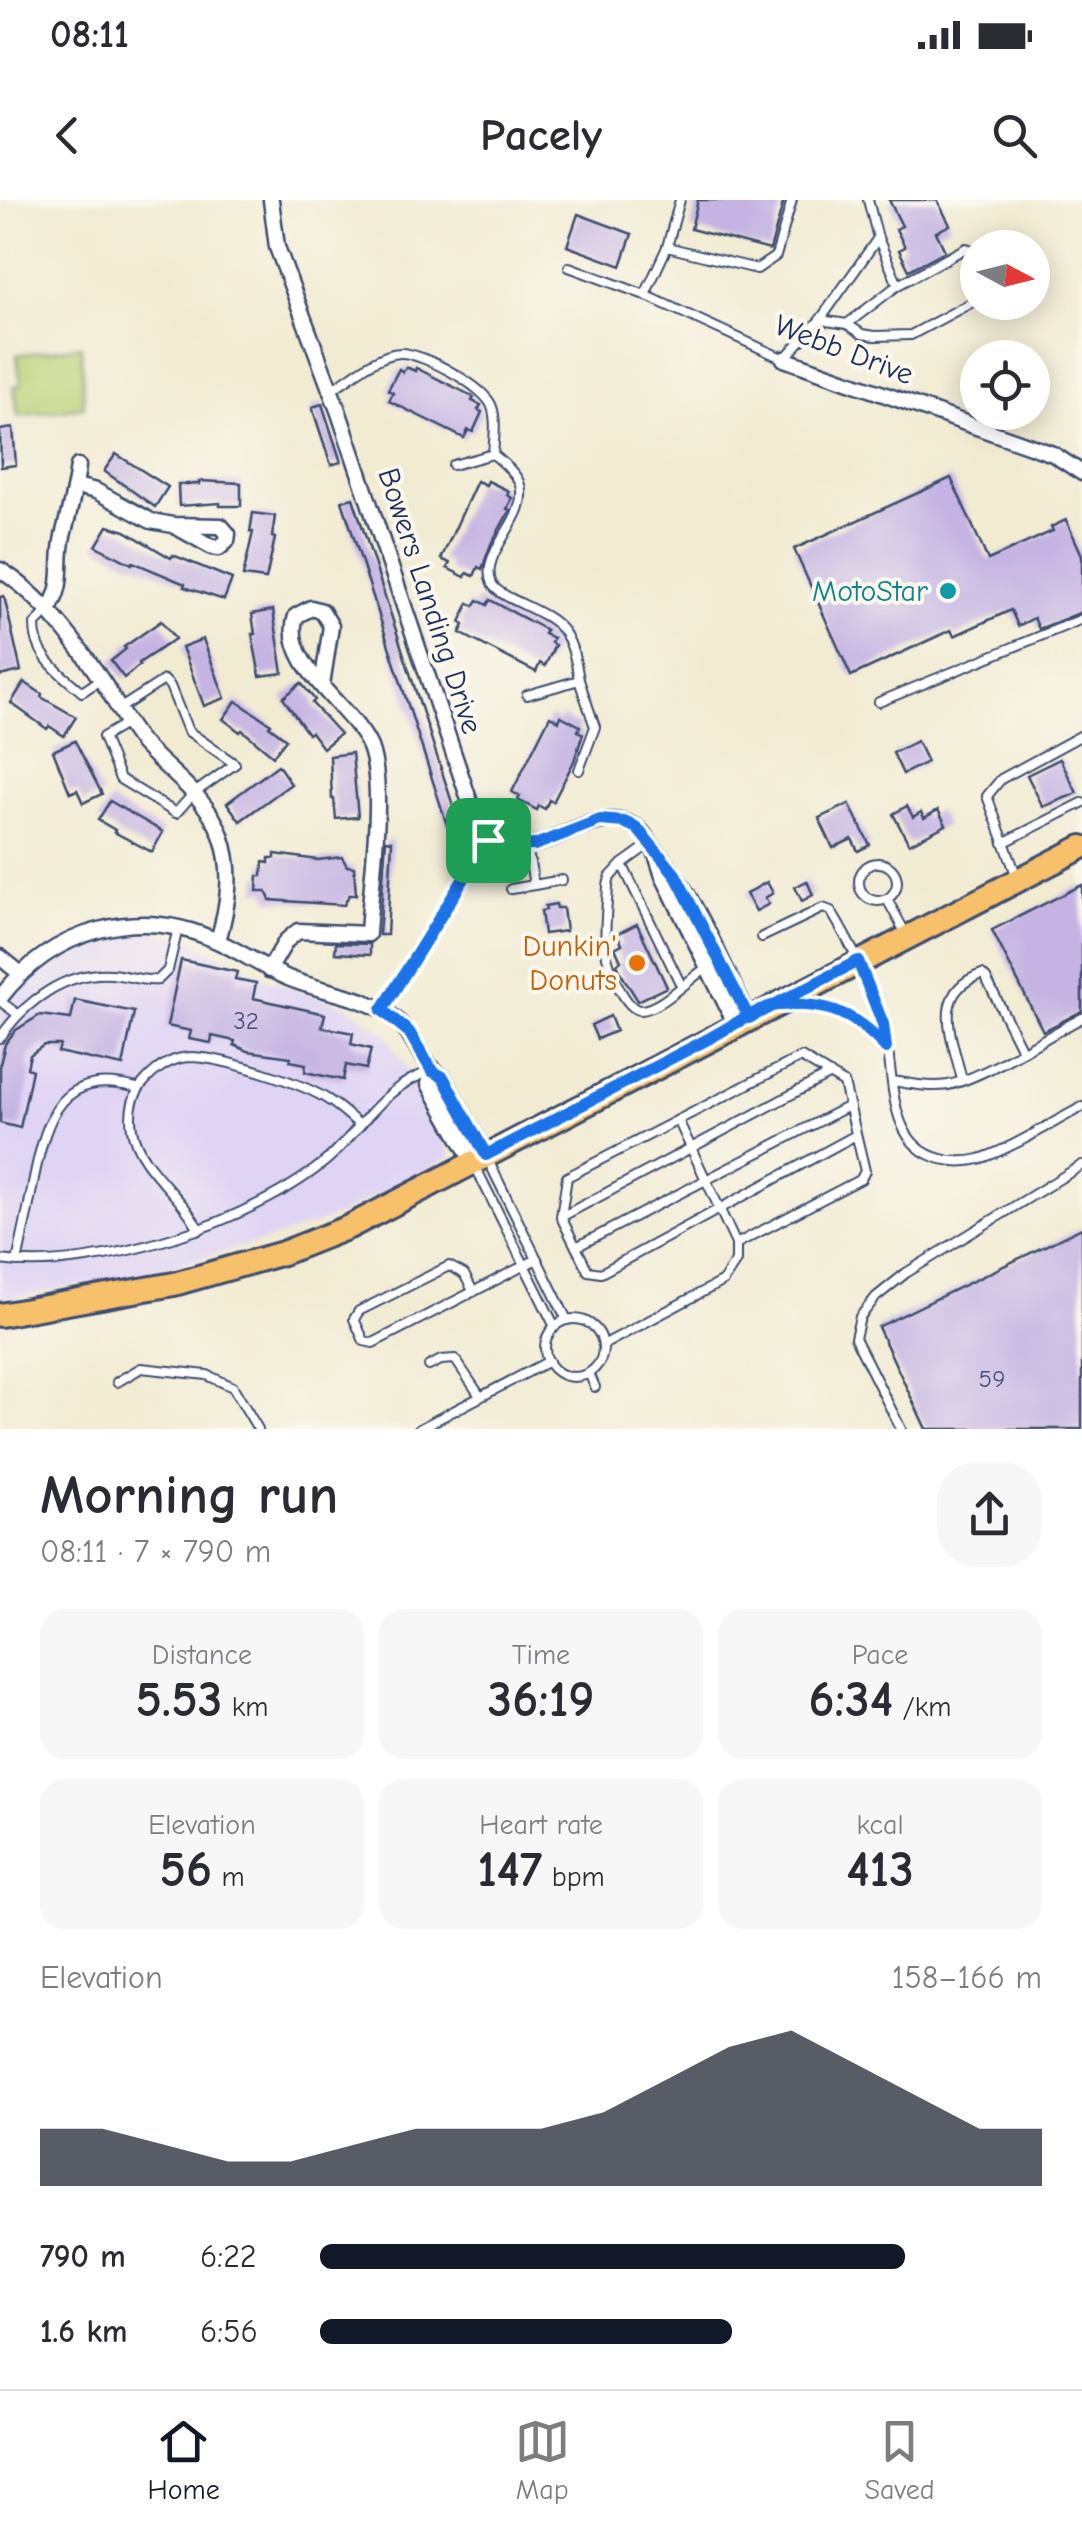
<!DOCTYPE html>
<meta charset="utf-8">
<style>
:root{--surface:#fff;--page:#f7f7f7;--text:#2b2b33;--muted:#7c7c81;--line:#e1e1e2;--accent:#111827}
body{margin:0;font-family:"Comic Neue",sans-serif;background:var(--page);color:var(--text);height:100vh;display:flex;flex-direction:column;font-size:38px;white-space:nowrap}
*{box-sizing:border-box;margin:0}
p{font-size:32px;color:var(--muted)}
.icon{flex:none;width:55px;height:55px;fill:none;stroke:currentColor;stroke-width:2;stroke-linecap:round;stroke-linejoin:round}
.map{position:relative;height:1229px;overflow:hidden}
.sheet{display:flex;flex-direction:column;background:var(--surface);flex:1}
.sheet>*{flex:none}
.needle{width:65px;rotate:97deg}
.controls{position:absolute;left:960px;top:30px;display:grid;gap:20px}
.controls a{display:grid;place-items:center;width:90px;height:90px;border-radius:50%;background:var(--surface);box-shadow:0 5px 25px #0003;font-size:50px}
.pin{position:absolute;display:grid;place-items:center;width:85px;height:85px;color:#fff;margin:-42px;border-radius:20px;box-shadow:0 5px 15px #0006}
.round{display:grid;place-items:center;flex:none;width:105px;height:105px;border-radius:40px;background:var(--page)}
.headline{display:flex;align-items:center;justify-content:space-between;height:170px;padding:0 40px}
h1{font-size:55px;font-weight:600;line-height:75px}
.figures{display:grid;grid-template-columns:repeat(3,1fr);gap:15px;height:170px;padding:10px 40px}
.figures div{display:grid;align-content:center;border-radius:25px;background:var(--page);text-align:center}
.figures b{font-size:50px;font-weight:600}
.figures small{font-size:28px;font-weight:400}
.figures p{font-size:28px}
.chart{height:280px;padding:20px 40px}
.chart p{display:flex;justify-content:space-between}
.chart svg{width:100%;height:180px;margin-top:10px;fill:var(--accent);opacity:.7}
ul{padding:0 40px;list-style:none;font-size:32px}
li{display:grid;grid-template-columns:160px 120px 1fr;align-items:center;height:75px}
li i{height:25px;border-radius:12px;background:var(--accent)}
.status{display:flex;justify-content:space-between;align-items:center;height:70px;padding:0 50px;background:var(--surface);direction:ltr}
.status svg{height:28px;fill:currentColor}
header{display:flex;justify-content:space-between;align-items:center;height:130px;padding:0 40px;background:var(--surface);font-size:45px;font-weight:600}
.menu{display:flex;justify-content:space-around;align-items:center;height:140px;border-top:2px solid var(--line);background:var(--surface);font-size:28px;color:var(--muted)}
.menu a{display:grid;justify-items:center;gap:5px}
.menu .active{color:var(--accent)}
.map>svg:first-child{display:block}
</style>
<div class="status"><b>08:11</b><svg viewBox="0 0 49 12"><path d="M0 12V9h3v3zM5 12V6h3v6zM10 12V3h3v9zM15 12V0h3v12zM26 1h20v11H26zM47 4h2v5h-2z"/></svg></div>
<header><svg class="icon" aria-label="back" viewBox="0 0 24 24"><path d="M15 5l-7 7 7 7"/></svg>Pacely<svg class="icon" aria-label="search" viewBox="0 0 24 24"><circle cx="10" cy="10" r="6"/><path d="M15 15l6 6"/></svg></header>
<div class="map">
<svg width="1082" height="1229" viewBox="0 0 1082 1229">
<rect width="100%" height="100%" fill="#fbf7ec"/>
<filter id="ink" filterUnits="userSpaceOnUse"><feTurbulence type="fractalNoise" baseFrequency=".01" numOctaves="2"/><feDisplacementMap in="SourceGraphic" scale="20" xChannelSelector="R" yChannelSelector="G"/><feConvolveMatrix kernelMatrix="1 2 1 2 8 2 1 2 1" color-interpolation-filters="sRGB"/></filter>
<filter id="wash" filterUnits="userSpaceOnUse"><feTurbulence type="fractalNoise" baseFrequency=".0048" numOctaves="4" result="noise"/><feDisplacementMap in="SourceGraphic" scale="40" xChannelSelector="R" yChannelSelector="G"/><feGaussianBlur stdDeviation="2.25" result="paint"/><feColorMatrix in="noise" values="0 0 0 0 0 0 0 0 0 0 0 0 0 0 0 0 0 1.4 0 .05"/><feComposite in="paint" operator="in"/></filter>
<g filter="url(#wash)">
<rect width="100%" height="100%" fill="#f1ebd2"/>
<!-- built -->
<path fill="#e0d4f4" d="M123,731H154L192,740L268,780L349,807L386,834L437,921L451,957L340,1015L278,1037L144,1074L0,1100V812L12,795L44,766L72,748Z"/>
<!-- green -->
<path fill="#b9d176" stroke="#6a806a" stroke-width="2.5" d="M81,146L84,207L18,216L14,186L21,185L17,155Z"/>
<g id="blocks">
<!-- building -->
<g fill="#c5b4e3">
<path d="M698,0H784L770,50L691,29Z"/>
<path d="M889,0H937L950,25L936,32L945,51L909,70L899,50L905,47L896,29L902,26Z"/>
<path d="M578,14L632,34L621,66L567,46Z"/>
<path d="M406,167L415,171L416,168L474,197L472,201L481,205L478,210L482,212L473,232L468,230L464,238L389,201L393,193L388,190L399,169L403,172Z"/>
<path d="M322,204L341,262L331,265L312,207Z"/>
<path d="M13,228L16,265L1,267L0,230Z"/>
<path d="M116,254L168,287L155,307L104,271Z"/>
<path d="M951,278L988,360L1053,331L1051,327L1066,320L1082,355V412L1039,429L1034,418L1018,426L1011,410L954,436L951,430L851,476L794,349Z"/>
<path d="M199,281L241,283V306H220V303L179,306L178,284H199Z"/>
<path d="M477,281L486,285L488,281L509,291L507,295L512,298L507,309L510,310L491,344L482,369L478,367L474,376L467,373L465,377L447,368L450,363L441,359Z"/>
<path d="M353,298L458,621L447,625L342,301Z"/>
<path d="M253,313L275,316L272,337L275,338L266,379L243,376L253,332H250Z"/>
<path d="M108,326L125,331L171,358L173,355L232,379L224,400L184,387L185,384L133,362L132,364L96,346Z"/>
<path d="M4,396L21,471L0,476V397Z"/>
<path d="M478,400L487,405L490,400L546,430L544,434L553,438L551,443L555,445L545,466L540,463L536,472L460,433L464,425L460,422L469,403L474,406Z"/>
<path d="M273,410L283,473L260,476L252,434H255L252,414Z"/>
<path d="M161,421L175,439L139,463L140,465L124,478L111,461L126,449L124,447Z"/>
<path d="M203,439L225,498L204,506L182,447Z"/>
<path d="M24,482L42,494L41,497L76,517L64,536L49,526L47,529L11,503Z"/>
<path d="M301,483L315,500L312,503L340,534L323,548L311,532L308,534L283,498Z"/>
<path d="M236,501L271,524L269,526L286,539L273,556L242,530L240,532L223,519Z"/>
<path d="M550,516L559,521L561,516L580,526L578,531L583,534L574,561L553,602L549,600L545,609L539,606L537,610L518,600L520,596L512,592Z"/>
<path d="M75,541L102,594L83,603L77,590L70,593L53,551Z"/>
<path d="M917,541L927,562L903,574L893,553Z"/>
<path d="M352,553L358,617L336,619L334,599H332L330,556Z"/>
<path d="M1060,559L1077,593L1043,607L1027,575Z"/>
<path d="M278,565L291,584L240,621L227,603Z"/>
<path d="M110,601L163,632L152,652L114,632L115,630L98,620Z"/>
<path d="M849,604L870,645L858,651L852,639L833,648L819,618Z"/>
<path d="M907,606L913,617L921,612L924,618L938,610L946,625L909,644L893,614Z"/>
<path d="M386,640L392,641L387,735H379Z"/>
<path d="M275,654L318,660L342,657L347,666L354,667L356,695H349L344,705L270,700L266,691H257L258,676H262L263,662L269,663V658H275Z"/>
<path d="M807,681L813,695L802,701L795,687Z"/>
<path d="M767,682L773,693L765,698L769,704L756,711L746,694Z"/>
<path d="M1082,685V811L1043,831L992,730Z"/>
<path d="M556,704L557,708H563L566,731L544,734L541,711L546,710L545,706Z"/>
<path d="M637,724L667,787L638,801L620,772L617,764L621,761L615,748L622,744L617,734Z"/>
<path d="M336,743L370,744V755L335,753Z"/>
<path d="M181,760L237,772L235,779L256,783L253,798L325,814L322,827L353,833L351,844L371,849L366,869L346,865L343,880L305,872L306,864L290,861L291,857L248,851L234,845L235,841L212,836L211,843L189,839L191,831L167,826Z"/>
<path d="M75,800L134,812L123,866L58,852L60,845H44L30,855L27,868L32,870L20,928L0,923V864L5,844L16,830L40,815L71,819Z"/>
<path d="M610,816L616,831L597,839L591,825Z"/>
<path d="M1082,1028V1229H926L878,1127Z"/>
</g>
</g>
</g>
<g filter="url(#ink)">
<use href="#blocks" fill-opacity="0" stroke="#3b4b6f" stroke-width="2.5"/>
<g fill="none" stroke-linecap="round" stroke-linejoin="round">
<defs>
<g id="lane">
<path d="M878,38L898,85"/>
<path d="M667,47L757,69L776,56L792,0"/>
<path d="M569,67L645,95L784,159L820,120L878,38L868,0"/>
<path d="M645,95L667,47L680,0"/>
<path d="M820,120L847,124L862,134L875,136L911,135L978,99"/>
<path d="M847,124L898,85L966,48L978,52"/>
<path d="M331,190C351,178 377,154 400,153C421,152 486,187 492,207C497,221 494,239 493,254"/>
<path d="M453,265L493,254C502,262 514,271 519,282C533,317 477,352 492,384C496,391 503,394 510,398C559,422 570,423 579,480L527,495"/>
<path d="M47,412L35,424C34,456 60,473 82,492L100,480"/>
<path d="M879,502L1082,419"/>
<path d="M119,509L164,480L170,486L188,531L235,564L193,594L176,613L120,579L103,537L127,523"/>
<path d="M579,570L595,527L579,480"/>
<path d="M651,643L622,664L681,785"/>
<path d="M1003,643L1082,603"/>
<path d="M527,646L534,685L562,680"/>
<circle cx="878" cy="682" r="19"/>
<path d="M622,664L610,677L608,686C607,707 604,729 606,750C607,764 625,810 640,810C660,810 689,779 706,768"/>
<path d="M1017,677L987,596L1001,579L1082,535"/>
<path d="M511,689L534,685"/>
<path d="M887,699L907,736"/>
<path d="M762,737L823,708L831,711C851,745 872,784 883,822C896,868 883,945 941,959C953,962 967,962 979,959C1011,949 1051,923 1082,907"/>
<path d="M0,801L16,813"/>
<path d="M790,806C838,808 854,813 887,848"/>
<path d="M382,810L488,640"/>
<path d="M0,838C24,802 66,771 111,774C127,775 143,782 158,780L168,770L178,728"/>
<path d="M962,880C953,839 929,792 982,774L986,778L1022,850"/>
<path d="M893,881C911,884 930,888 948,885C983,878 1047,836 1082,818"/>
<path d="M487,958L567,1120"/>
<path d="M475,966L555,1127"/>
<path d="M561,1017L830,874"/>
<path d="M199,1030C183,995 138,968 132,929C129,911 133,893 146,880C158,867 174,857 192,857C224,858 304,883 330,901C341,908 350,917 360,925"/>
<path d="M736,1044L861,979L865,971L844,883L801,857L567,977L561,1017L588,1071L601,1073L856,935"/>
<path d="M576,1047L849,906"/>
<path d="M0,1060C95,1074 257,1021 329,958C364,926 384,885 432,871"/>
<path d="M17,1062C23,1034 29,1006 34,978C47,915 62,868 137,888"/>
<path d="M473,1091L464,1074L449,1066L359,1111L354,1119L364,1141L373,1143L537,1059"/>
<circle cx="574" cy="1148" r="29"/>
<path d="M603,1145L723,1081L736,1061V1044L678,920"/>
<path d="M429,1166L441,1160L455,1159L480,1196"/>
<path d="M589,1173L595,1187"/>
<path d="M117,1182L141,1168L207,1175L233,1187L258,1229"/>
<path d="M419,1229L549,1161"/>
<path d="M901,1229L855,1138L860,1117L876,1097L906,1073L1082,965"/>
</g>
<g id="street">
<path d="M271,0L277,47L339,213L479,629C524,685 585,596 636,627C646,633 648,643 655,650C695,694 722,764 749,818"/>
<path d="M784,159L1053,254L1082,273"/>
<path d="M76,286L96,291L151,321L173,325L212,347L219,348L227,341L228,334L221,326L173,325"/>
<path d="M0,370C41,394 83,451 108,490C118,508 128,526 141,542C168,572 207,596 221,635C234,672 228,705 218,741"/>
<path d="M47,412C67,383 56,367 63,336C69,312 75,291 78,266"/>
<path d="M655,651L663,676L736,825"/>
<path d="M0,757L21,774"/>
<path d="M269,770L286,741L298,731L368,734C370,687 386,589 370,547C354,508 279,464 296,416L311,408L322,411L331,426L322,485"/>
<path d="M0,798C53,729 139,704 219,742C243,753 264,768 288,778C321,792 358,794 389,814C414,831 421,865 443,877L486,955"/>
<path d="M432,871L429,884L473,962"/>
</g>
<path id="primary" d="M0,1115L174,1084L283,1053L349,1027L1082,647"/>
</defs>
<!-- lane casing -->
<use href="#lane" stroke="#3b4b6f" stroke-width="12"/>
<!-- street casing -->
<use href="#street" stroke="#3b4b6f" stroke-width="19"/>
<!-- primary casing -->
<use href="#primary" stroke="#3b4b6f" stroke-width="28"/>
<!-- lane -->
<use href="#lane" stroke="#fff" stroke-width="8"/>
<!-- street -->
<use href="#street" stroke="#fff" stroke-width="14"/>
<!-- primary -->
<use href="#primary" stroke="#f7c06b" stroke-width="22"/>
</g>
</g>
<g fill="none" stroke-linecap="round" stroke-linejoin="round" filter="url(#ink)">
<defs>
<path id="route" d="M488,640L382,810L409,832L432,871L443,877L486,955C561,916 635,877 710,838C727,829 761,806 778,805C828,802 854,813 886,848L883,824L858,761L749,818L675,674L637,628L624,622L600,620L535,645L502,646L488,640"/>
</defs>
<!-- route casing -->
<use href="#route" stroke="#fff" stroke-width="20"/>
<!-- route -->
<use href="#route" stroke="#1a73e8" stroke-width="12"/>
</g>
<!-- markers -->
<circle fill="#0f9aa8" stroke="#fbf7ec" stroke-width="4" cx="948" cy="391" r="10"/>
<circle fill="#e8710a" stroke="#fbf7ec" stroke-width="4" cx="637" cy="763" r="10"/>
<g text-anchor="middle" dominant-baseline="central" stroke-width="8" stroke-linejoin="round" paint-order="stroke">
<!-- number labels -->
<g font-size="25" fill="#46507f">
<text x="246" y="820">32</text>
<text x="992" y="1178">59</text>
</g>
<!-- street labels -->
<g font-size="30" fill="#1b2f5e" stroke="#fbf7ec">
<text transform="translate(844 150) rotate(21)">Webb Drive</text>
<text transform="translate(430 401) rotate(72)">Bowers Landing Drive</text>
</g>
<!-- culture labels -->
<g font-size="30" fill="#0d838f" stroke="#fbf7ec" text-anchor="end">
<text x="928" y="391">MotoStar</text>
</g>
<!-- food labels -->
<g font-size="30" fill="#c56008" stroke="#fbf7ec" text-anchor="end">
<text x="617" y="746">Dunkin'<tspan x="617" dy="34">Donuts</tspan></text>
</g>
</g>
</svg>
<div class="controls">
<a><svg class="needle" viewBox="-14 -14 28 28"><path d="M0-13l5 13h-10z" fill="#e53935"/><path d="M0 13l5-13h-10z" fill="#7c7c81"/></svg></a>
<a><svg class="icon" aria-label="locate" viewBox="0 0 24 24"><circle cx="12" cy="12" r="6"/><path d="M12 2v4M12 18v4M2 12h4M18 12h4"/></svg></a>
</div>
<div class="pin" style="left:488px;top:640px;background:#1e9e55"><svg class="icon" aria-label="arrive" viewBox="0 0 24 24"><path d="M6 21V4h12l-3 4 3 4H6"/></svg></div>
</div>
<section class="sheet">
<div class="headline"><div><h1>Morning run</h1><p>08:11 · 7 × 790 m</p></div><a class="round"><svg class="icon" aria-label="share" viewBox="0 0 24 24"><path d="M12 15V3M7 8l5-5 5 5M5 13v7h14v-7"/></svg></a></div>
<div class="figures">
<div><p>Distance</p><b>5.53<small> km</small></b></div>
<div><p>Time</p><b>36:19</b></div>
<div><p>Pace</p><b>6:34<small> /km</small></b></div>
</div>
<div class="figures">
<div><p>Elevation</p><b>56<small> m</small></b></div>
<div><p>Heart rate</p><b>147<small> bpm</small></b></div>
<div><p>kcal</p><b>413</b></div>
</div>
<div class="chart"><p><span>Elevation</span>158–166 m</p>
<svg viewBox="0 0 160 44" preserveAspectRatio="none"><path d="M0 44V30L10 30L20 34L30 38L40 38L50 34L60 30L70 30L80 30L90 26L100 18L110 10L120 6L130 14L140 22L150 30L160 30V44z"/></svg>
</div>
<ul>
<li><b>790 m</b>6:22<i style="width:81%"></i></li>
<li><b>1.6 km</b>6:56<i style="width:57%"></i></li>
</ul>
</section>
<nav class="menu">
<a class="active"><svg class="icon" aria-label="home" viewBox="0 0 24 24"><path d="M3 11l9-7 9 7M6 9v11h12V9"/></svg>Home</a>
<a><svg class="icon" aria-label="map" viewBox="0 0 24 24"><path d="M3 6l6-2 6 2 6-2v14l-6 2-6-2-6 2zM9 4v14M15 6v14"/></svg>Map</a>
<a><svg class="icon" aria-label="saved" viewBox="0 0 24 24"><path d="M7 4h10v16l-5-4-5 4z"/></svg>Saved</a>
</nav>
